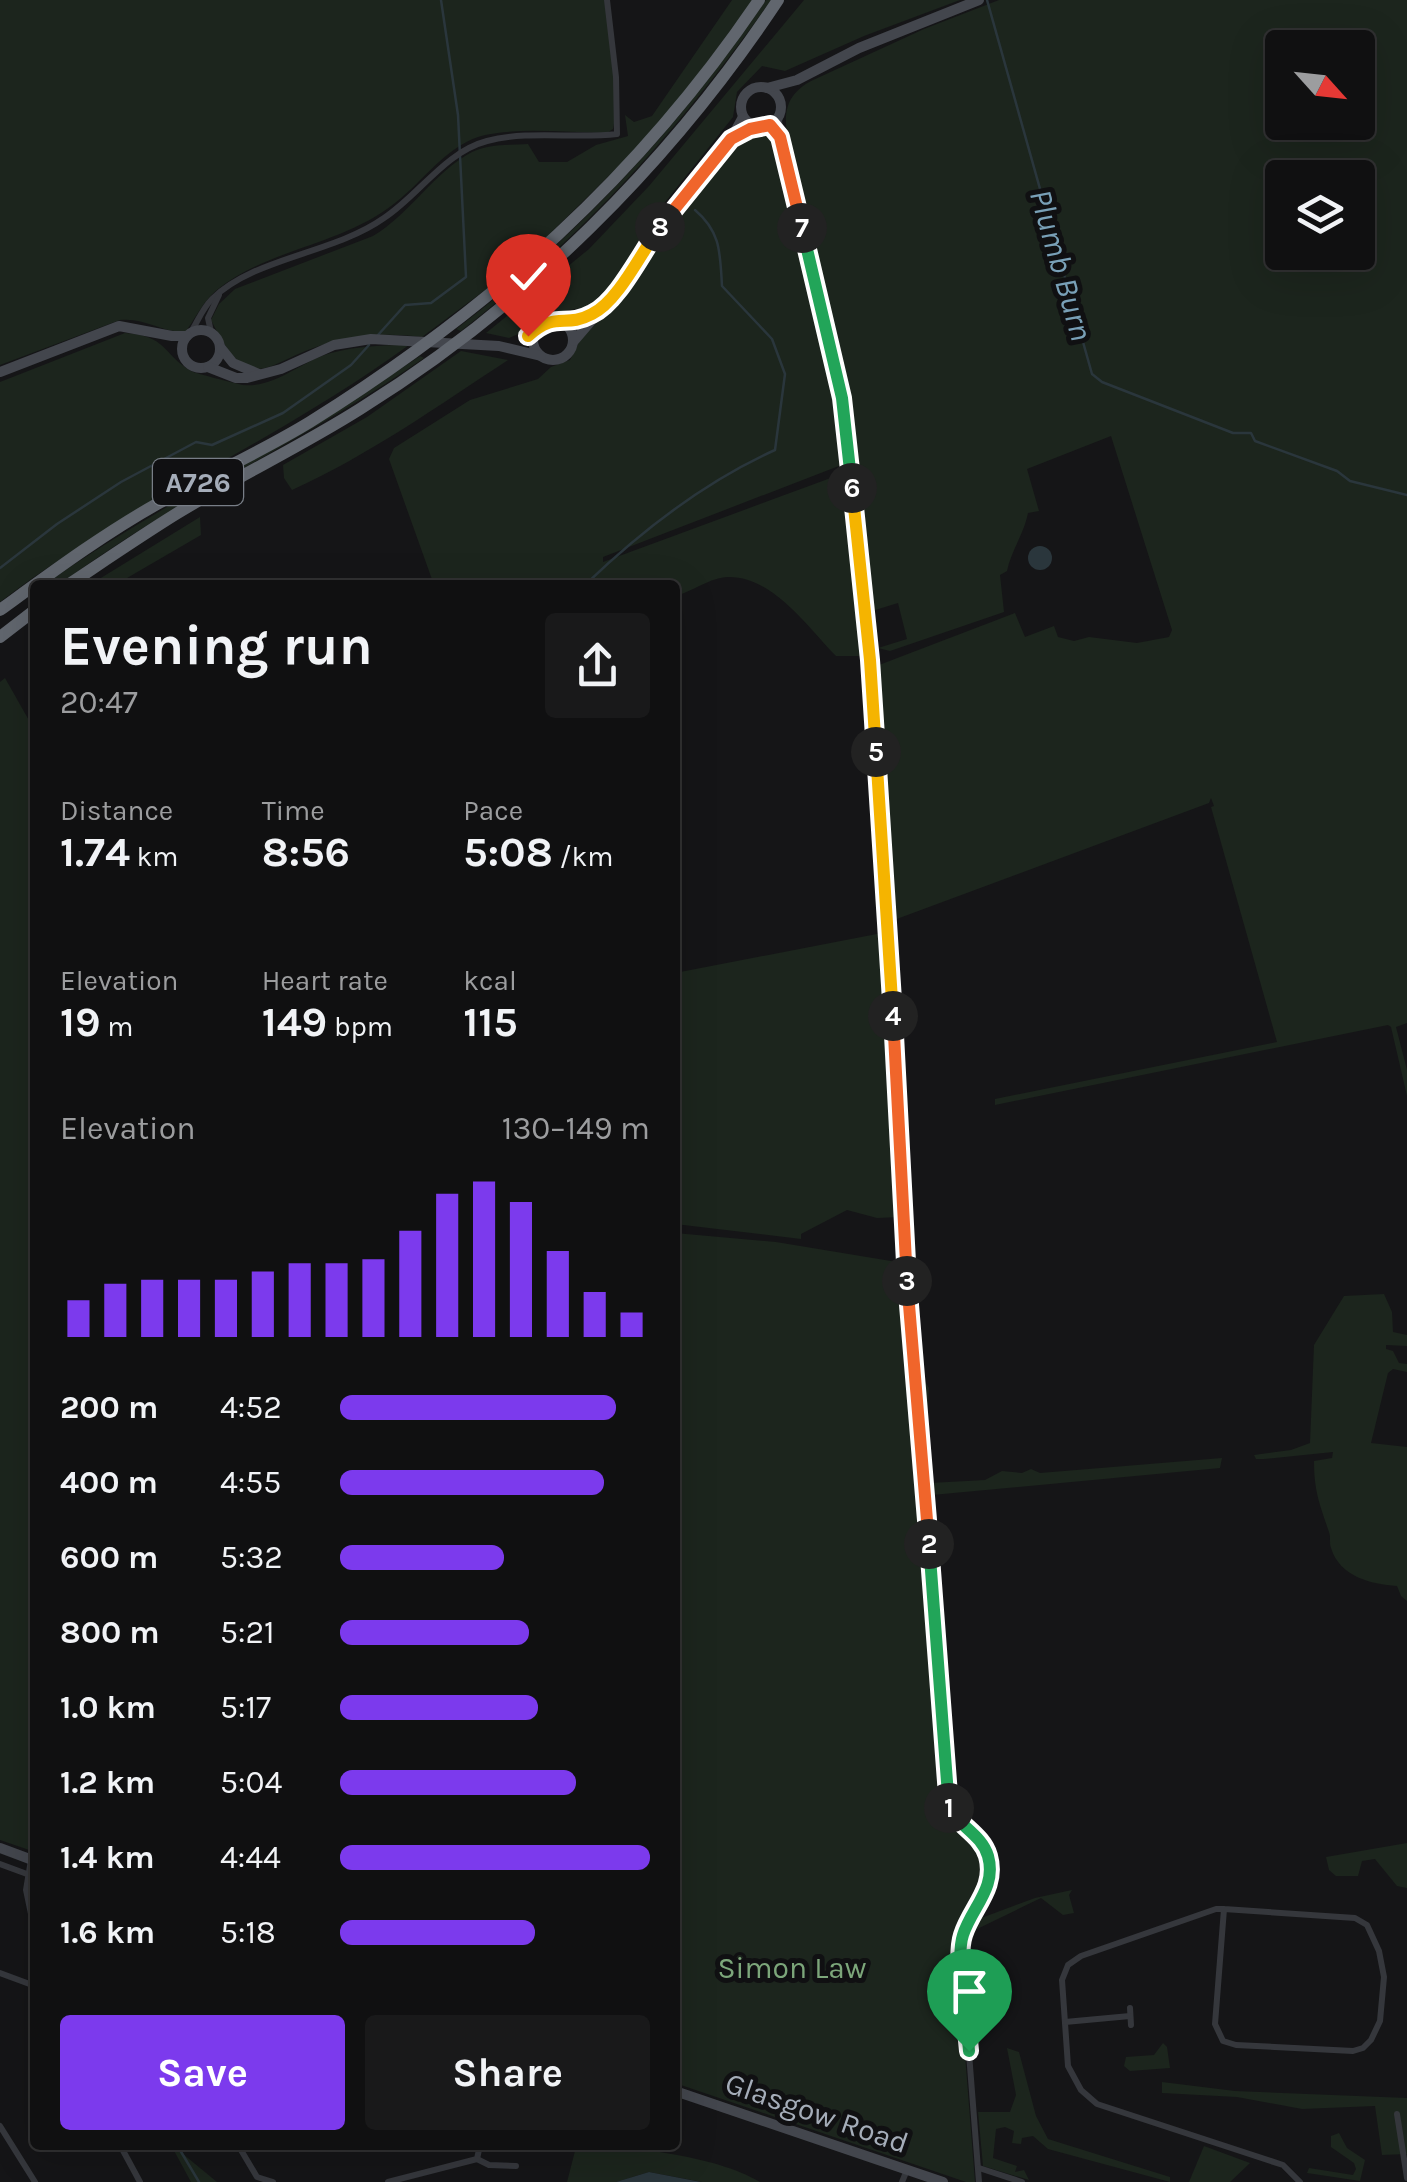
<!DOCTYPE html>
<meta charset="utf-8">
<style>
:root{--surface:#101011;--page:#19191a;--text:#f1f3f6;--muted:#9c9d9f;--line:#303031;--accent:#7c3aed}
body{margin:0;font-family:Karla,sans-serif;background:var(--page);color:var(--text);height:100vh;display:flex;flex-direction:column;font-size:38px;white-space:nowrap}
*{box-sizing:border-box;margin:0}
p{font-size:32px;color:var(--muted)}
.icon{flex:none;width:55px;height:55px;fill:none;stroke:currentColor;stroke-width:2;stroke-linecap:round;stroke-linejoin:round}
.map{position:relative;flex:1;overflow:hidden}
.drawer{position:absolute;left:30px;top:580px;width:650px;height:1570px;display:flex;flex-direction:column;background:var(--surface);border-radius:10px;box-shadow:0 10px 40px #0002,0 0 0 2px var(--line)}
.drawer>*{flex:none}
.needle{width:65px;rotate:117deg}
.tools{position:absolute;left:1265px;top:30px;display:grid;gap:20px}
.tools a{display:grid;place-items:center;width:110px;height:110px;border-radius:10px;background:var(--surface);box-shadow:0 10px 40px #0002,0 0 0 2px var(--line);font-size:50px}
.pin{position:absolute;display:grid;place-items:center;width:85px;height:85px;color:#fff;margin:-102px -42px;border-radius:50% 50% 50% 0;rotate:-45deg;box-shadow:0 0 10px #0007}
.pin .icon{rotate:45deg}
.km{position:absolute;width:50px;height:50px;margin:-25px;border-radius:50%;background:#222;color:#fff;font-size:28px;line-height:50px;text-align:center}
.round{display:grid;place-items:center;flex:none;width:105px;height:105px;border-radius:10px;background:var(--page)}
.overview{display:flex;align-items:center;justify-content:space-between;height:170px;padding:0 30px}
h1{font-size:55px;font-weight:700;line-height:75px}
.figures{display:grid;grid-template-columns:repeat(3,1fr);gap:15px;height:170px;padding:10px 30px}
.figures div{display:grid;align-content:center}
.figures b{font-size:42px;font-weight:700}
.figures small{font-size:28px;font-weight:400}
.figures p{font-size:28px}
.chart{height:280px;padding:20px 30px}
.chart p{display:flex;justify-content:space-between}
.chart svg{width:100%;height:180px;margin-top:10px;stroke:var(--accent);stroke-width:6}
.button{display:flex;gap:20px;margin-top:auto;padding:20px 30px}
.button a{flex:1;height:115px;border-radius:10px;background:var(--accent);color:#fff;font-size:40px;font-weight:700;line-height:115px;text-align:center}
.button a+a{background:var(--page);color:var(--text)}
ul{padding:0 30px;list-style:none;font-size:32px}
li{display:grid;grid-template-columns:160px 120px 1fr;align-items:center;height:75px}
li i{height:25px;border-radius:12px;background:var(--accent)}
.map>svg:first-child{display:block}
</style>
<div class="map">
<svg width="1407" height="2182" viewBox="0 0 1407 2182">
<rect width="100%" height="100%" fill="#151517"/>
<!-- green -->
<g fill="#1c251d" fill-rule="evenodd">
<path d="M0,0H605C609,34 621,97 613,129L607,133C567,133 524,127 485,135C447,144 425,180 395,203C343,245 267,249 218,289C203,301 197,316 186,331C164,334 145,317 120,320L0,365Z"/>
<path d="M732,0H753L676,104L622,163L516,267L422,337C389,333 361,334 329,343C267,359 252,403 211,320L219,304L235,289L373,236C410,214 434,172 472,152C488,144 510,145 528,144L539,162H567L596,145L628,136L625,115L634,122L652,116Z"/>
<path d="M766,0H771C678,131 589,231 461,331L456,329C578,236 680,127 766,0Z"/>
<path d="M804,0H960L864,36L785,71L762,66L737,92L733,117L658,211L610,286L588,307L545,314L523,332L509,338L486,333L589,249L649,186Z"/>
<path d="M999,0H1407V1023L1396,1027L1407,1070V1096L1391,1027L1388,1025L995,1105V1099L1277,1042L1211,807L1214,806L1211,798L1209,803L894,920L879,665L1015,613L1025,637L1054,626L1058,637L1074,641L1089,637L1137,643L1169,637L1172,630L1111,436L1027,469L1039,511L1028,513C1024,534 1011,551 1007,571L1000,575L1004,612L890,651L878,648L871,636L847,388L791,156C785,124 778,99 811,81L924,29ZM1282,48H1358V122H1282ZM1282,178H1358V252H1282ZM898,603L907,639L878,648L872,611Z"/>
<path d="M763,133L773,136L780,146L835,381L844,464L603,557V562L847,472L867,656H836C808,628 773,576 728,577C711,577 692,592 675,596V585H434L389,459L394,448L470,400L538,379L551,367L570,360L581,338L614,306L705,179L738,144Z"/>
<path d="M125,333C168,336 162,354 191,371C194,373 238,384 243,385C276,388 301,361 331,353C357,346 383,345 409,345C279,440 128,504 0,602V382Z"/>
<path d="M461,351L508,360C438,406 369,455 292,490L284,478L283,465L367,417Z"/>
<path d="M420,356L424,358C306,440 174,499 59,585H44C164,501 298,438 420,356Z"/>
<path d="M200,517L201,535L115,585L96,581Z"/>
<path d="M5,678L35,731V1852L0,1840V682Z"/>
<path d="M882,933L900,1217L877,1218L847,1210L801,1234V1239L675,1224V973Z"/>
<path d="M675,1233L776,1242L903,1263L910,1371H918L929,1388L927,1424L914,1418V1456L941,1799L944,1812L980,1849L986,1878L956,1940L975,2182H966L675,2083Z"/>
<path d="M1384,1294L1392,1312L1393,1332L1407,1335V1346L1386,1345V1349L1393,1351L1399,1363L1407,1364V1372L1393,1369L1388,1373L1371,1443L1407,1447V1601L1401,1596L1397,1586C1371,1584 1340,1577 1331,1548C1329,1543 1331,1537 1329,1532C1320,1505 1314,1492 1314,1461L1332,1458L1333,1452L1264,1459H1256L1254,1455L1291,1450L1310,1443L1314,1345L1344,1296Z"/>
<path d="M1222,1458L1220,1468L932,1495L930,1483L985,1480L1002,1471L1022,1473L1031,1469L1040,1473Z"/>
<path d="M1407,1843V1888L1397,1886L1375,1859L1362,1861L1358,1876H1336L1329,1870L1326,1857Z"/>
<path d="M1072,1890L1069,1895L1074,1913L1063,1915L1041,1898L975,1930L967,1945L976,1920L1035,1898Z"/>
<path d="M1163,2043L1167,2047L1170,2068L1130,2071L1124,2066L1126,2057L1154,2055Z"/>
<path d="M1007,2048L1019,2052L1036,2116L1048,2139L1170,2177V2182L1048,2149L1033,2136L1022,2138L1021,2144L1012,2143L1014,2131L1005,2127L996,2129L993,2158L1017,2166L1015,2172L1024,2170L1029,2180L983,2166L978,2112H1010L1016,2095Z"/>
<path d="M1162,2082L1235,2091L1407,2098V2154L1382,2155L1375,2106L1302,2109L1237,2097L1162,2093Z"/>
<path d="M1339,2133L1347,2148L1365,2160L1360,2181L1307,2173L1309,2168L1353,2175L1356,2169L1354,2163L1331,2147V2136Z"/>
<path d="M171,2145H179L183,2154L217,2182H191Z"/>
<path d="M570,2145C622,2145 716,2155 760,2182H702L649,2172L616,2182H567L575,2151Z"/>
<path d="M1204,2146L1250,2163L1230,2182H1189Z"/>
</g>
<!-- water -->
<g fill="#2a363c">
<circle cx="1040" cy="558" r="12"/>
<path d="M649,2172L701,2182H702H616Z"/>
</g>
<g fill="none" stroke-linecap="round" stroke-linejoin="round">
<!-- stream -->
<g stroke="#2a363c" stroke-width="2.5">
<path d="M987,0L1092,374L1102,382L1233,433H1251L1255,441L1337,471L1350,481L1407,495"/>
<path d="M378,335L405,305L431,303L466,277L458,115L441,0"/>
<path d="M0,568L57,524L121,482L196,442L212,445L283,413L351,365L369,345"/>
<path d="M585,585C641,531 704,482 775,450L785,374L772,339L722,286C720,253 721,232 695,210"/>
<path d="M177,2145L199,2182"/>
</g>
<!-- street -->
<g stroke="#35373c" stroke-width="6">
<path d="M779,117L780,137L842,398L870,660L905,1258L935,1610L945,1793C952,1824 976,1826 986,1851C1002,1890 962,1915 961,1950L979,2182"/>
<path d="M770,125L780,136"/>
<path d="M191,332C198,321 202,309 212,299C255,257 333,254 384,218C419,195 445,152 487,141C529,130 575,139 617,134L616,77L607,0"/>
<path d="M211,332L208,318L219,295"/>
<path d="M31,1860L26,1890L35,1933"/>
<path d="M0,1864L27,1874"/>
<path d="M1224,1909L1215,2024L1223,2041L1236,2045L1353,2051L1363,2048L1371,2040L1380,2021L1384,1977L1379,1951L1367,1925L1355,1918L1224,1909H1216L1081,1956L1068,1965L1062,1980L1068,2066L1081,2090L1097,2104L1283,2165L1300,2182"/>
<path d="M0,1973L35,1986"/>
<path d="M1130,2008L1131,2025"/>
<path d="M1065,2022L1130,2016"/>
<path d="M1397,2114L1407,2178"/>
<path d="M0,2126L35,2182"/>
<path d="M120,2145L140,2182"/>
<path d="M238,2145L257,2177L273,2182"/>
<path d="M477,2159L489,2165L516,2166"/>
<path d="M979,2168L1022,2182"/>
<path d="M388,2182L477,2159L480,2145"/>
<path d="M902,2182L907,2170"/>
</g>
<!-- secondary -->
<g stroke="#43464d" stroke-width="10">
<circle cx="761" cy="107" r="20"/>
<path d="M767,88L797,80L859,48L979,0"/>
<circle cx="553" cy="340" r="20"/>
<circle cx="201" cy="349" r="19"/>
<path d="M574,341L610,299L657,230L731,139L743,117"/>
<path d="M221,348L233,363L259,374"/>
<path d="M208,367L236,378H247L281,369L334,345L371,339L499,346L541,356"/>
<path d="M0,372L119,326L172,336H187"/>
<path d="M0,1848L35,1861"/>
<path d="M675,2091L943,2182"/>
</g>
<!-- highway -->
<g stroke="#61666e" stroke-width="12">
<path d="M68,585C104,561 139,537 176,514C236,477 300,447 360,409C527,305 669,164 778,0"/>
<path d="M0,610C51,573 102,535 157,504C207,476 261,452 310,422C491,309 639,177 759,0"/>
<path d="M0,637L35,610"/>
</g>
</g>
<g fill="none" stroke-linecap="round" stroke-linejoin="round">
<defs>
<path id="split-1" d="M949,1808C959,1826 982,1835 988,1856C997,1888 972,1907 963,1935C955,1959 967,2023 969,2051"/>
<path id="split-2" d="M929,1544L949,1808"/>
<path id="split-3" d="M907,1281L929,1544"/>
<path id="split-4" d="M893,1016L907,1281"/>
<path id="split-5" d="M876,752L893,1016"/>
<path id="split-6" d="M852,488L870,660L876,752"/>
<path id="split-7" d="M802,228L842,398L852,488"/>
<path id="split-8" d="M660,227L731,139L750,129L770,125L780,137L802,228"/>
<path id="split-9" d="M528,336C557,310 564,329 592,314C618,302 642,251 660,227"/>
</defs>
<!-- split-1 casing -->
<use href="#split-1" stroke="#fff" stroke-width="20"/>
<!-- split-2 casing -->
<use href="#split-2" stroke="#fff" stroke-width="20"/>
<!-- split-3 casing -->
<use href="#split-3" stroke="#fff" stroke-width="20"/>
<!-- split-4 casing -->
<use href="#split-4" stroke="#fff" stroke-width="20"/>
<!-- split-5 casing -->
<use href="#split-5" stroke="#fff" stroke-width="20"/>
<!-- split-6 casing -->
<use href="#split-6" stroke="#fff" stroke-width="20"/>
<!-- split-7 casing -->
<use href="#split-7" stroke="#fff" stroke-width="20"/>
<!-- split-8 casing -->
<use href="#split-8" stroke="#fff" stroke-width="20"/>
<!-- split-9 casing -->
<use href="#split-9" stroke="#fff" stroke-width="20"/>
<!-- split-1 -->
<use href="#split-1" stroke="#22a559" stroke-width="12"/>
<!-- split-2 -->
<use href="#split-2" stroke="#22a559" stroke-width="12"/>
<!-- split-3 -->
<use href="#split-3" stroke="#f0652b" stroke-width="12"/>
<!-- split-4 -->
<use href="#split-4" stroke="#f0652b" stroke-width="12"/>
<!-- split-5 -->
<use href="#split-5" stroke="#f5b400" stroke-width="12"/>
<!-- split-6 -->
<use href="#split-6" stroke="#f5b400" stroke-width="12"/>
<!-- split-7 -->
<use href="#split-7" stroke="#22a559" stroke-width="12"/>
<!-- split-8 -->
<use href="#split-8" stroke="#f0652b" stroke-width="12"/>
<!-- split-9 -->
<use href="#split-9" stroke="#f5b400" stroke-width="12"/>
</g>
<g text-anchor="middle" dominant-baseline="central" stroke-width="10" stroke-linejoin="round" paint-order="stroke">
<!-- shield labels -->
<rect fill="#101012" stroke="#787e87" stroke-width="2.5" x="153" y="459" width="90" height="46" rx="8"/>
<g font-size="28" font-weight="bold" fill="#a5adb9">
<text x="198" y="482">A726</text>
</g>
<!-- park labels -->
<g font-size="30" fill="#7ca67a" stroke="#101012">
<text x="792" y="1968">Simon Law</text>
</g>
<!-- street labels -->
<g font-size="30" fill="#a5adb9" stroke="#101012">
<text transform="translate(817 2113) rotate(19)">Glasgow Road</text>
</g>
<!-- water labels -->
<g font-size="32" font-style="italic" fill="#79a0b7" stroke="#101012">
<text transform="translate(1061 265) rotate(74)">Plumb Burn</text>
</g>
</g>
</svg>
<div class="tools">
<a><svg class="needle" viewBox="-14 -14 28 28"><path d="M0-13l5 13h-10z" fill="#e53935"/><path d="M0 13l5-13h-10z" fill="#9c9d9f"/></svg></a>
<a><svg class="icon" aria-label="layers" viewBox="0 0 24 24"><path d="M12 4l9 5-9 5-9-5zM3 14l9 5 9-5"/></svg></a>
</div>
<div class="pin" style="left:969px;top:2051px;background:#1e9e55"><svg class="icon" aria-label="arrive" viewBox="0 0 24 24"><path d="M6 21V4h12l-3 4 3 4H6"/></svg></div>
<div class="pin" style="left:528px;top:336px;background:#d93025"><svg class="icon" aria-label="check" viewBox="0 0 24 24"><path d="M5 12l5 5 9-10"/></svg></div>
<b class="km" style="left:949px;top:1808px">1</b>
<b class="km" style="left:929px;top:1544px">2</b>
<b class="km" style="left:907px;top:1281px">3</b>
<b class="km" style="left:893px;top:1016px">4</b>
<b class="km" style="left:876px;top:752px">5</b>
<b class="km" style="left:852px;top:488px">6</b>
<b class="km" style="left:802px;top:228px">7</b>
<b class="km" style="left:660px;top:227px">8</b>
<section class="drawer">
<div class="overview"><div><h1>Evening run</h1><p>20:47</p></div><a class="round"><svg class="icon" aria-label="share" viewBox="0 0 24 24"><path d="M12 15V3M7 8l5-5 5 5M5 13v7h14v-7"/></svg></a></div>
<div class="figures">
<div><p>Distance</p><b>1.74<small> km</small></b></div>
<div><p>Time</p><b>8:56</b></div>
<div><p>Pace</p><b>5:08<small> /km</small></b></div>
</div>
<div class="figures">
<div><p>Elevation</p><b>19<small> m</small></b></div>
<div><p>Heart rate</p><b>149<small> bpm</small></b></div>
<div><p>kcal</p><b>115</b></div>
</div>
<div class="chart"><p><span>Elevation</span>130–149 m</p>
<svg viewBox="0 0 160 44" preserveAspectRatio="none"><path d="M5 44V35M15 44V31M25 44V30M35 44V30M45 44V30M55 44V28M65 44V26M75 44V26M85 44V25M95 44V18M105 44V9M115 44V6M125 44V11M135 44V23M145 44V33M155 44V38"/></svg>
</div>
<ul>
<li><b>200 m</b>4:52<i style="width:89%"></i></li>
<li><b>400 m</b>4:55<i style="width:85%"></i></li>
<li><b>600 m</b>5:32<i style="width:53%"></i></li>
<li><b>800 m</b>5:21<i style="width:61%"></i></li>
<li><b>1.0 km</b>5:17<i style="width:64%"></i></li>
<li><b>1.2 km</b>5:04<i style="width:76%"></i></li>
<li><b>1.4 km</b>4:44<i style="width:100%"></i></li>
<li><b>1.6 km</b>5:18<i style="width:63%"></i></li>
</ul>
<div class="button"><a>Save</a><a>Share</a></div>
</section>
</div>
